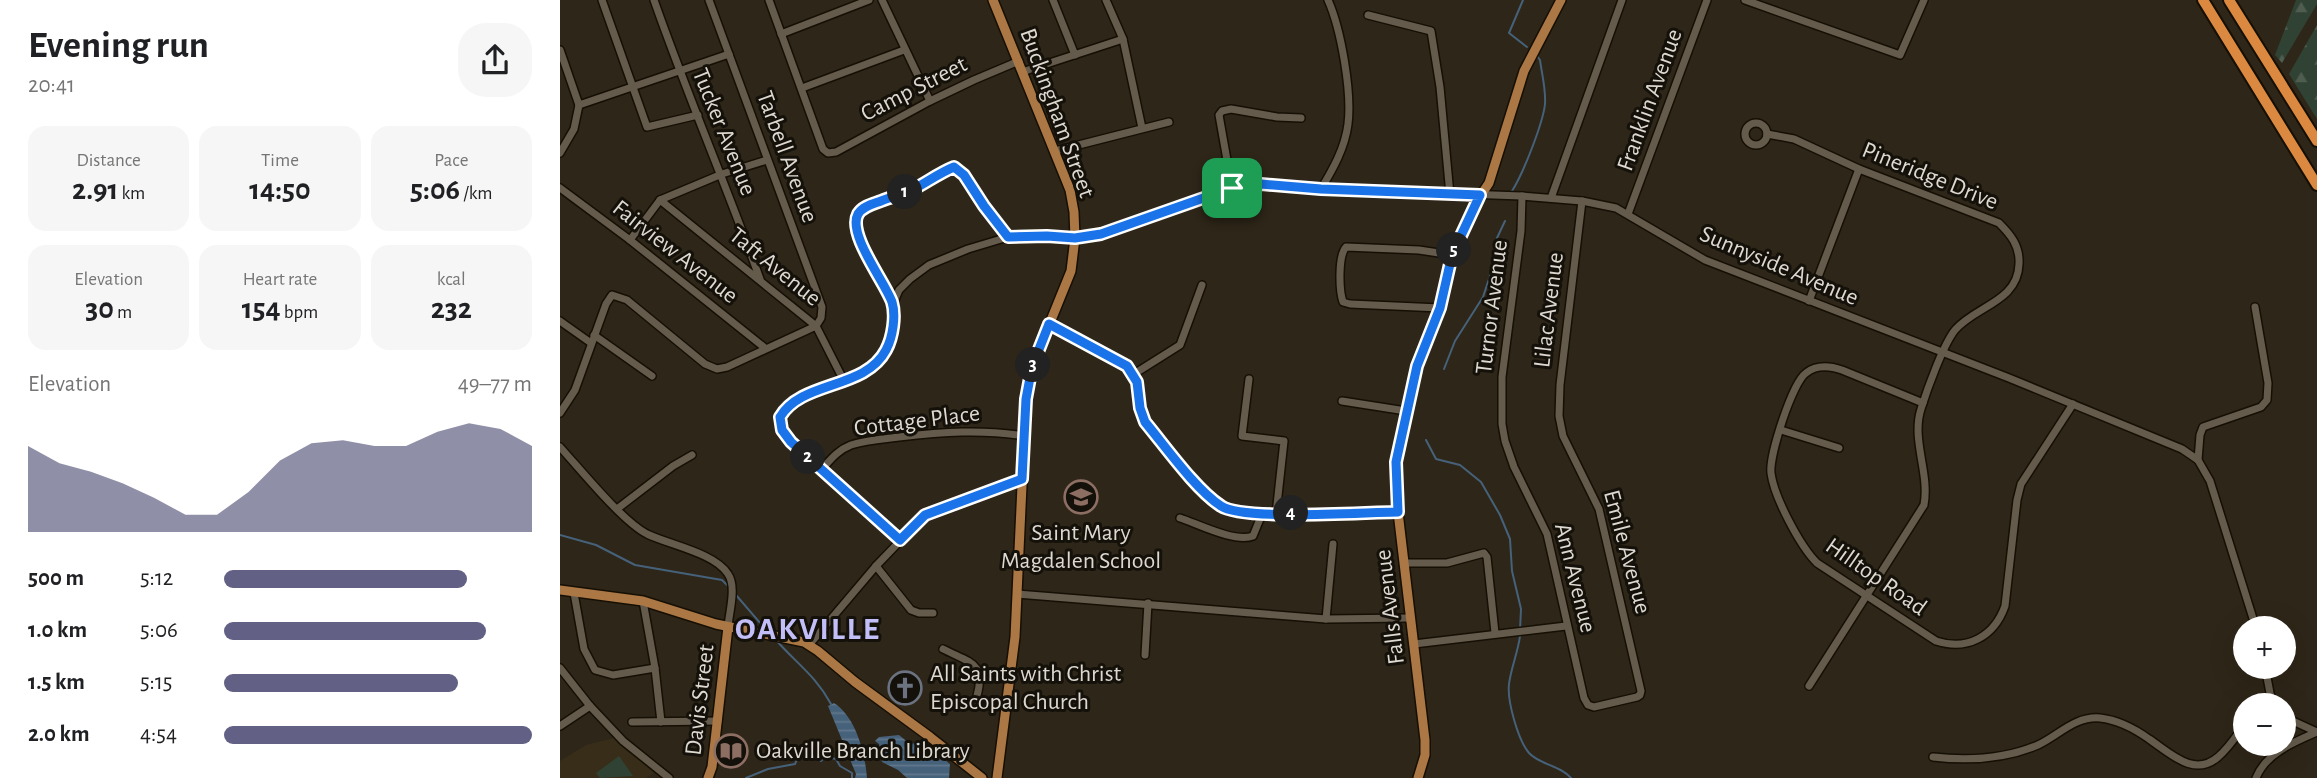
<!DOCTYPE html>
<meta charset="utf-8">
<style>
:root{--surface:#fff;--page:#f6f6f6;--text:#202124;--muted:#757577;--accent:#626084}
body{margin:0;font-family:"Alegreya Sans",sans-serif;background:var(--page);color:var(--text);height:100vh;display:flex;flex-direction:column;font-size:26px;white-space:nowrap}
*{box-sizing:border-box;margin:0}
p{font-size:23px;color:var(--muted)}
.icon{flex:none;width:38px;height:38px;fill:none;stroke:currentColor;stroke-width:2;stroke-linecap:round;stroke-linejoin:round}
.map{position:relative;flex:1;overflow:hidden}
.drawer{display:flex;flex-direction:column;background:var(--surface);width:560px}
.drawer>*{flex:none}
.controls{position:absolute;left:1673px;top:616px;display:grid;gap:14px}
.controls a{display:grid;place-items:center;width:63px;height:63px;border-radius:50%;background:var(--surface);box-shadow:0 7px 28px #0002;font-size:35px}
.pin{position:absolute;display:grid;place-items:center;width:60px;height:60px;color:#fff;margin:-30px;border-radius:14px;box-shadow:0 4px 10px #0006}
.km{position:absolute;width:35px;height:35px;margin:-18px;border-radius:50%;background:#222;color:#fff;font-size:19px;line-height:35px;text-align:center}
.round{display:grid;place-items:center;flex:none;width:74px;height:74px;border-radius:28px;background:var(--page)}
.headline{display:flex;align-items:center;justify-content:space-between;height:119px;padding:0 28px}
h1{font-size:38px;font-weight:700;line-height:52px}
.stats{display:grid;grid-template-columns:repeat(3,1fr);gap:10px;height:119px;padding:7px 28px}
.stats div{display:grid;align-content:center;border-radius:18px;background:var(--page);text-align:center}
.stats b{font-size:30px;font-weight:700}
.stats small{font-size:19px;font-weight:400}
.stats p{font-size:19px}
.chart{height:196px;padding:14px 28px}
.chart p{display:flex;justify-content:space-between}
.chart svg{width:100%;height:126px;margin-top:7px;fill:var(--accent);opacity:.7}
ul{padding:0 28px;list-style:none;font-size:23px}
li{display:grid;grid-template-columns:112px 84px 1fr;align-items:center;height:52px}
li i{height:18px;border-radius:9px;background:var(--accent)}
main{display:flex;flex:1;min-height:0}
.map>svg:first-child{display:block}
</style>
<main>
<section class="drawer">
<div class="headline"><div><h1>Evening run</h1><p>20:41</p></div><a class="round"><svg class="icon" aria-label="share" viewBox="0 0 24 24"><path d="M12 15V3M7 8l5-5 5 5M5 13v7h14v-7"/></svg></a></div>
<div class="stats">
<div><p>Distance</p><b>2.91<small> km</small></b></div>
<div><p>Time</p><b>14:50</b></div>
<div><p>Pace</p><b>5:06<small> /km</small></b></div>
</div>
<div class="stats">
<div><p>Elevation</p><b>30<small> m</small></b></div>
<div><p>Heart rate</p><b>154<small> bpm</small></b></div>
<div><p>kcal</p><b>232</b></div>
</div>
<div class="chart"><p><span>Elevation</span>49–77 m</p>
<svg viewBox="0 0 160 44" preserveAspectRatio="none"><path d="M0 44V14L10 20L20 23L30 27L40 32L50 38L60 38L70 30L80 19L90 13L100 12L110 14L120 14L130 9L140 6L150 8L160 14V44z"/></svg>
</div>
<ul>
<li><b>500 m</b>5:12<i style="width:79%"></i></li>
<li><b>1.0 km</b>5:06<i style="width:85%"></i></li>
<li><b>1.5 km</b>5:15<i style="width:76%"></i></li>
<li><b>2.0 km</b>4:54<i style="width:100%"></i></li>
</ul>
</section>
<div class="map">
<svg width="1757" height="778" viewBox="0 0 1757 778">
<defs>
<pattern id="forest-firs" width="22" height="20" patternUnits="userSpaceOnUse" patternTransform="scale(1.75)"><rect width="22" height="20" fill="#304233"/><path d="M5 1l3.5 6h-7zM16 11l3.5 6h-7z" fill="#4e5d50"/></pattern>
<pattern id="water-rules" width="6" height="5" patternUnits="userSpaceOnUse" patternTransform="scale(1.75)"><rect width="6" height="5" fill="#46617a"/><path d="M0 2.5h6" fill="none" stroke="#60778c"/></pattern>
</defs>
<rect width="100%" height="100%" fill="#2e2618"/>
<!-- built -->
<path fill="#382d19" d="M54,738L94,773L86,778H0V761L26,745Z"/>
<!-- grass -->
<path fill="#304233" d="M59,756L73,776L40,778L36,773Z"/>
<!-- forest -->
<g fill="url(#forest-firs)">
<path d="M1736,0H1757V4L1722,63L1715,55Z"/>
<path d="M1757,25V119L1729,74Z"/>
</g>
<!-- water -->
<g fill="url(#water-rules)">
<path d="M274,703C296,717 305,753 307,778H295L296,774L268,706Z"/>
<path d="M339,735L350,744L363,742L390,764L389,778H347L338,770L322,762L319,744L315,741L319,737Z"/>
</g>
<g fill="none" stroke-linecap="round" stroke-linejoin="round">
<!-- stream -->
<g stroke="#46617a" stroke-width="2">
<path d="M963,0L949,33L967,47"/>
<path d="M952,191C963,174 983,123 985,104C986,89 982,75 980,60L977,56"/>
<path d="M884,369L895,341L923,297L932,270L937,238L945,221"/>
<path d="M866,440L876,459L900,465L921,482L940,515L950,539L952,571L961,609L960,630"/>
<path d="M0,535L36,545L75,565L162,580L168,586"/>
<path d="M176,595L207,631"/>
<path d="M960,636C958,652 951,668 949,684C947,701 958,740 969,753C980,765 1000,765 1011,778"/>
<path d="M216,640C236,663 256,676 271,704"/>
<path d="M186,778L208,769L235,764L239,755L256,752V757L261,761L265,757L276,759L280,766L292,773V778"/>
</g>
<defs>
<g id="minor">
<path d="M42,0L87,127L138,115"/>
<path d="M94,0C127,94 166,185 200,279"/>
<path d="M149,0L262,307L261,318L256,326"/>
<path d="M209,0L263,149L268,153L276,152L370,101L414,80L459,61"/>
<path d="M322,0L370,101"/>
<path d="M493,0L515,55"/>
<path d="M546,0L563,39L582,128"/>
<path d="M1185,0L1340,55L1364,0"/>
<path d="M808,15L871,31L880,87L890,195"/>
<path d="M221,34L309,0"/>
<path d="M0,50L19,105"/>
<path d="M462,72L563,39"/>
<path d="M242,88L344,50"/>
<circle cx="1196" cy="134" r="11"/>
<path d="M1207,134L1234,139L1299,169L1439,223C1451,235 1460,246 1459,264C1458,302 1415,306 1395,330C1383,345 1367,390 1361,409C1351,440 1370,473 1364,505L1249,686"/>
<path d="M495,151L609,122"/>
<path d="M0,153L14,129L19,105L169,54"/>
<path d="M0,188L70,240L205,348"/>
<path d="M672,188L659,115L662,111L671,109L717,117L741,118"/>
<path d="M761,189C773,169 785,148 788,124C792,92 781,29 768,0"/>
<path d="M962,196L961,231L942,377V424L945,441L954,467L987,534L1024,698L1028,705L1034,707L1077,697L1080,695L1081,691L1039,509L1003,436L999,416L1000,385L1022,201"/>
<path d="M991,198L1062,0"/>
<path d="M100,200L256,326L284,381"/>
<path d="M1068,214L1147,0"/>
<path d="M70,240L100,200L162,174L207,160"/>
<path d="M1249,301L1299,169"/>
<path d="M333,304L300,239L296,226L297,215L305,207L352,190L394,167L404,175L424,206L448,237"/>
<path d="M880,308L790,304L783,302C779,290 778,256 786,247L859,250L892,255"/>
<path d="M0,321L31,343"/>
<path d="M489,325L567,366C581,381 578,403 585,422L645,493L663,508L679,513L702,514L838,512"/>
<path d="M34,335L92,376"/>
<path d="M574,374L620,345L642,285"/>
<path d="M689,379L682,436L724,441L716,514"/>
<path d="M782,401L846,411"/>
<path d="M1363,403L1282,370C1270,366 1256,365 1246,373C1232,383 1209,456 1211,473C1214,497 1240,546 1257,563L1376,641C1407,651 1434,637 1445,606L1457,500L1461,484L1513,404"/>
<path d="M0,413L15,390L46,304L52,295L67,300L145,364L157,369L167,367L256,326"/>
<path d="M1221,430L1279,448"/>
<path d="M0,447C21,470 62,521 87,534C110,545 155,553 168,574C177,587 169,612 168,627"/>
<path d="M1638,460L1640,435L1643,427L1701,407L1707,400L1708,383L1695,307"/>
<path d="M262,469C271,459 278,450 291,445C306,440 323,439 339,437C382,432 422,429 464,436"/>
<path d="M57,509L113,466L132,455"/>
<path d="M620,518C638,524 675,543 693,536L702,514"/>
<path d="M340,540L231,442L222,430L220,417L225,408L236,399L284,381L310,367L326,351L332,331L333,304L339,290L350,279L369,265L408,249L448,237L487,236L515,238L541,234L672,188L701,184L761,189L962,196L1022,201L1056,208L1145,260L1449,378L1622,449L1638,460L1650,481L1696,628"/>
<path d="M845,563H887L924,553L927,557L935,633"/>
<path d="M316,566L351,610L359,613H373"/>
<path d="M14,593L24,649L35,670L53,675L95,668"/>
<path d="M457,594L766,619L850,618"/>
<path d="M83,601L95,668L101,722"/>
<path d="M766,619L773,544"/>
<path d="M854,644L1006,626"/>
<path d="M249,645L316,566L365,515L462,479"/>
<path d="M383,649C410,663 426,662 417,696"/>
<path d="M585,655L588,603"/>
<path d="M1705,667L1710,693L1714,705"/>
<path d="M0,668L30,706L63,741L109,778"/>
<path d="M421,676L450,679"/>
<path d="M1724,717L1757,732"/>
<path d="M72,722L158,721"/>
<path d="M0,726L30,706"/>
<path d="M1373,757C1408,761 1445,759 1478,745C1499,735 1515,716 1540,718C1558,720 1575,729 1589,739C1610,753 1634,778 1658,757C1669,748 1677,735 1685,724"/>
<path d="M1696,778C1706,753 1734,742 1757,732"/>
</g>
<g id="major">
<path d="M433,0L510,190L514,212L515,238L511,271L472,367L466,399L455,637L437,778"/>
<path d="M0,590L83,601L156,624L244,642L258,651L295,682L370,737L422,778"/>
<path d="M148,778L152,767L168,627"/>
<path d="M858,778L865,755V740L838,512L836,462L857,366L880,308L892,255L915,204L929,183L964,71L1001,0"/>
</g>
<g id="highway">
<path d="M1643,0L1757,185"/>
<path d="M1669,0L1757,141"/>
</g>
</defs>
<!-- minor casing -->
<use href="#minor" stroke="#160f04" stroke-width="10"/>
<!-- major casing -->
<use href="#major" stroke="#160f04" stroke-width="12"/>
<!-- highway casing -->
<use href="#highway" stroke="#160f04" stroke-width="14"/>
<!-- minor -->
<use href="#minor" stroke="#645b4c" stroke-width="7"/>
<!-- major -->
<use href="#major" stroke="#ab7745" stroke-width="9"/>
<!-- highway -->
<use href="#highway" stroke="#db8940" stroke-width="10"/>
</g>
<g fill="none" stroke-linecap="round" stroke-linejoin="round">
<defs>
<path id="route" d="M394,167L404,175L424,206L448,237L487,236L515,238L541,234L672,188L701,184L761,189L920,195L892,255L880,308L857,366L836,462L838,512C805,512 683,521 661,506C636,490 605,446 585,422L580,408L577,382L567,366L489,324L472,367L466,399L462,479L365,515L340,540L231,442L222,430L220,417C242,380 305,390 326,350C333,337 336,315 332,302C325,282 287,234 298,214C303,206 313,204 321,201C331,197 342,194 352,190C366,183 379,173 394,167Z"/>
</defs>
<!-- route casing -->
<use href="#route" stroke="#fff" stroke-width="14"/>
<!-- route -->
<use href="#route" stroke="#1a73e8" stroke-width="9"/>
</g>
<!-- icons -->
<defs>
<symbol id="school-ring" viewBox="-11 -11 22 22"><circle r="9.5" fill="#14100a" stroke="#8d6e63" stroke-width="1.5"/><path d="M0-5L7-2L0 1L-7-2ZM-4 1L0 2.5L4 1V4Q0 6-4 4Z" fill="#8d6e63"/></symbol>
<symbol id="church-ring" viewBox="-11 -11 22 22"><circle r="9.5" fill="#14100a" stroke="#6b7280" stroke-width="1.5"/><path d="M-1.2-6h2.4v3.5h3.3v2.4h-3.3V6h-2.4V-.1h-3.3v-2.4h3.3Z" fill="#6b7280"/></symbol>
<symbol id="library-ring" viewBox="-11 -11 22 22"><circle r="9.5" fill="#14100a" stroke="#8d6e63" stroke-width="1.5"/><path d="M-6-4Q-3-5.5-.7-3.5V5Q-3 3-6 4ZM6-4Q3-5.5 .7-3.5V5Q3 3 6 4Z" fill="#8d6e63"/></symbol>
</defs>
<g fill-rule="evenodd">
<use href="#school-ring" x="502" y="478" width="38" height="38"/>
<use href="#church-ring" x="326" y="669" width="38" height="38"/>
<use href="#library-ring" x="152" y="732" width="38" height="38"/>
</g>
<g text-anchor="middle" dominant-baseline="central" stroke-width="6" stroke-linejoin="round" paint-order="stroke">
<!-- street labels -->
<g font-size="24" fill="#ded9d0" stroke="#14100a">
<text transform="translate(354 89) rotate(-27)">Camp Street</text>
<text transform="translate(1090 100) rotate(-70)">Franklin Avenue</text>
<text transform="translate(497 113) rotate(70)">Buckingham Street</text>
<text transform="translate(164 132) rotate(68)">Tucker Avenue</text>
<text transform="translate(227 157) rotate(70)">Tarbell Avenue</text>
<text transform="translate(1370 176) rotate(22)">Pineridge Drive</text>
<text transform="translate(115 252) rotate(38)">Fairview Avenue</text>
<text transform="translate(1219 266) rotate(23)">Sunnyside Avenue</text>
<text transform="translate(215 267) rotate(39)">Taft Avenue</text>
<text transform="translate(932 307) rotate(-83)">Turnor Avenue</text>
<text transform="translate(989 310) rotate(-83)">Lilac Avenue</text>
<text transform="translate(357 421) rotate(-7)">Cottage Place</text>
<text transform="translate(1067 552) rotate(75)">Emile Avenue</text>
<text transform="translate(1316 577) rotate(35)">Hilltop Road</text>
<text transform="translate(1015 578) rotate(76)">Ann Avenue</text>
<text transform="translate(830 607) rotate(-97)">Falls Avenue</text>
<text transform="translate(140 700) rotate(-83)">Davis Street</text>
</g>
<!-- poi labels -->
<g font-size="24" fill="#ded9d0" stroke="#14100a" text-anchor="start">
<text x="521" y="533" text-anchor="middle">Saint Mary<tspan x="521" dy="28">Magdalen School</tspan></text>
<text x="370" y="674">All Saints with Christ<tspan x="370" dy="28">Episcopal Church</tspan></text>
<text x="196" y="751">Oakville Branch Library</text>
</g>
<!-- district labels -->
<g font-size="32" font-weight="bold" letter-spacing="2" fill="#c2bff8" stroke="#14100a">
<text x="248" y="629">OAKVILLE</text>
</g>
</g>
</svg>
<div class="controls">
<a>+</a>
<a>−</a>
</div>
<div class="pin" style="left:672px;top:188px;background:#1e9e55"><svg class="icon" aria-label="arrive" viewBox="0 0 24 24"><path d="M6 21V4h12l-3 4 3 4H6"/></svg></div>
<b class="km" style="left:345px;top:192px">1</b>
<b class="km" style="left:248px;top:457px">2</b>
<b class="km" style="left:473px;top:365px">3</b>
<b class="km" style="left:731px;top:513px">4</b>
<b class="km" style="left:894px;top:250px">5</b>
</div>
</main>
